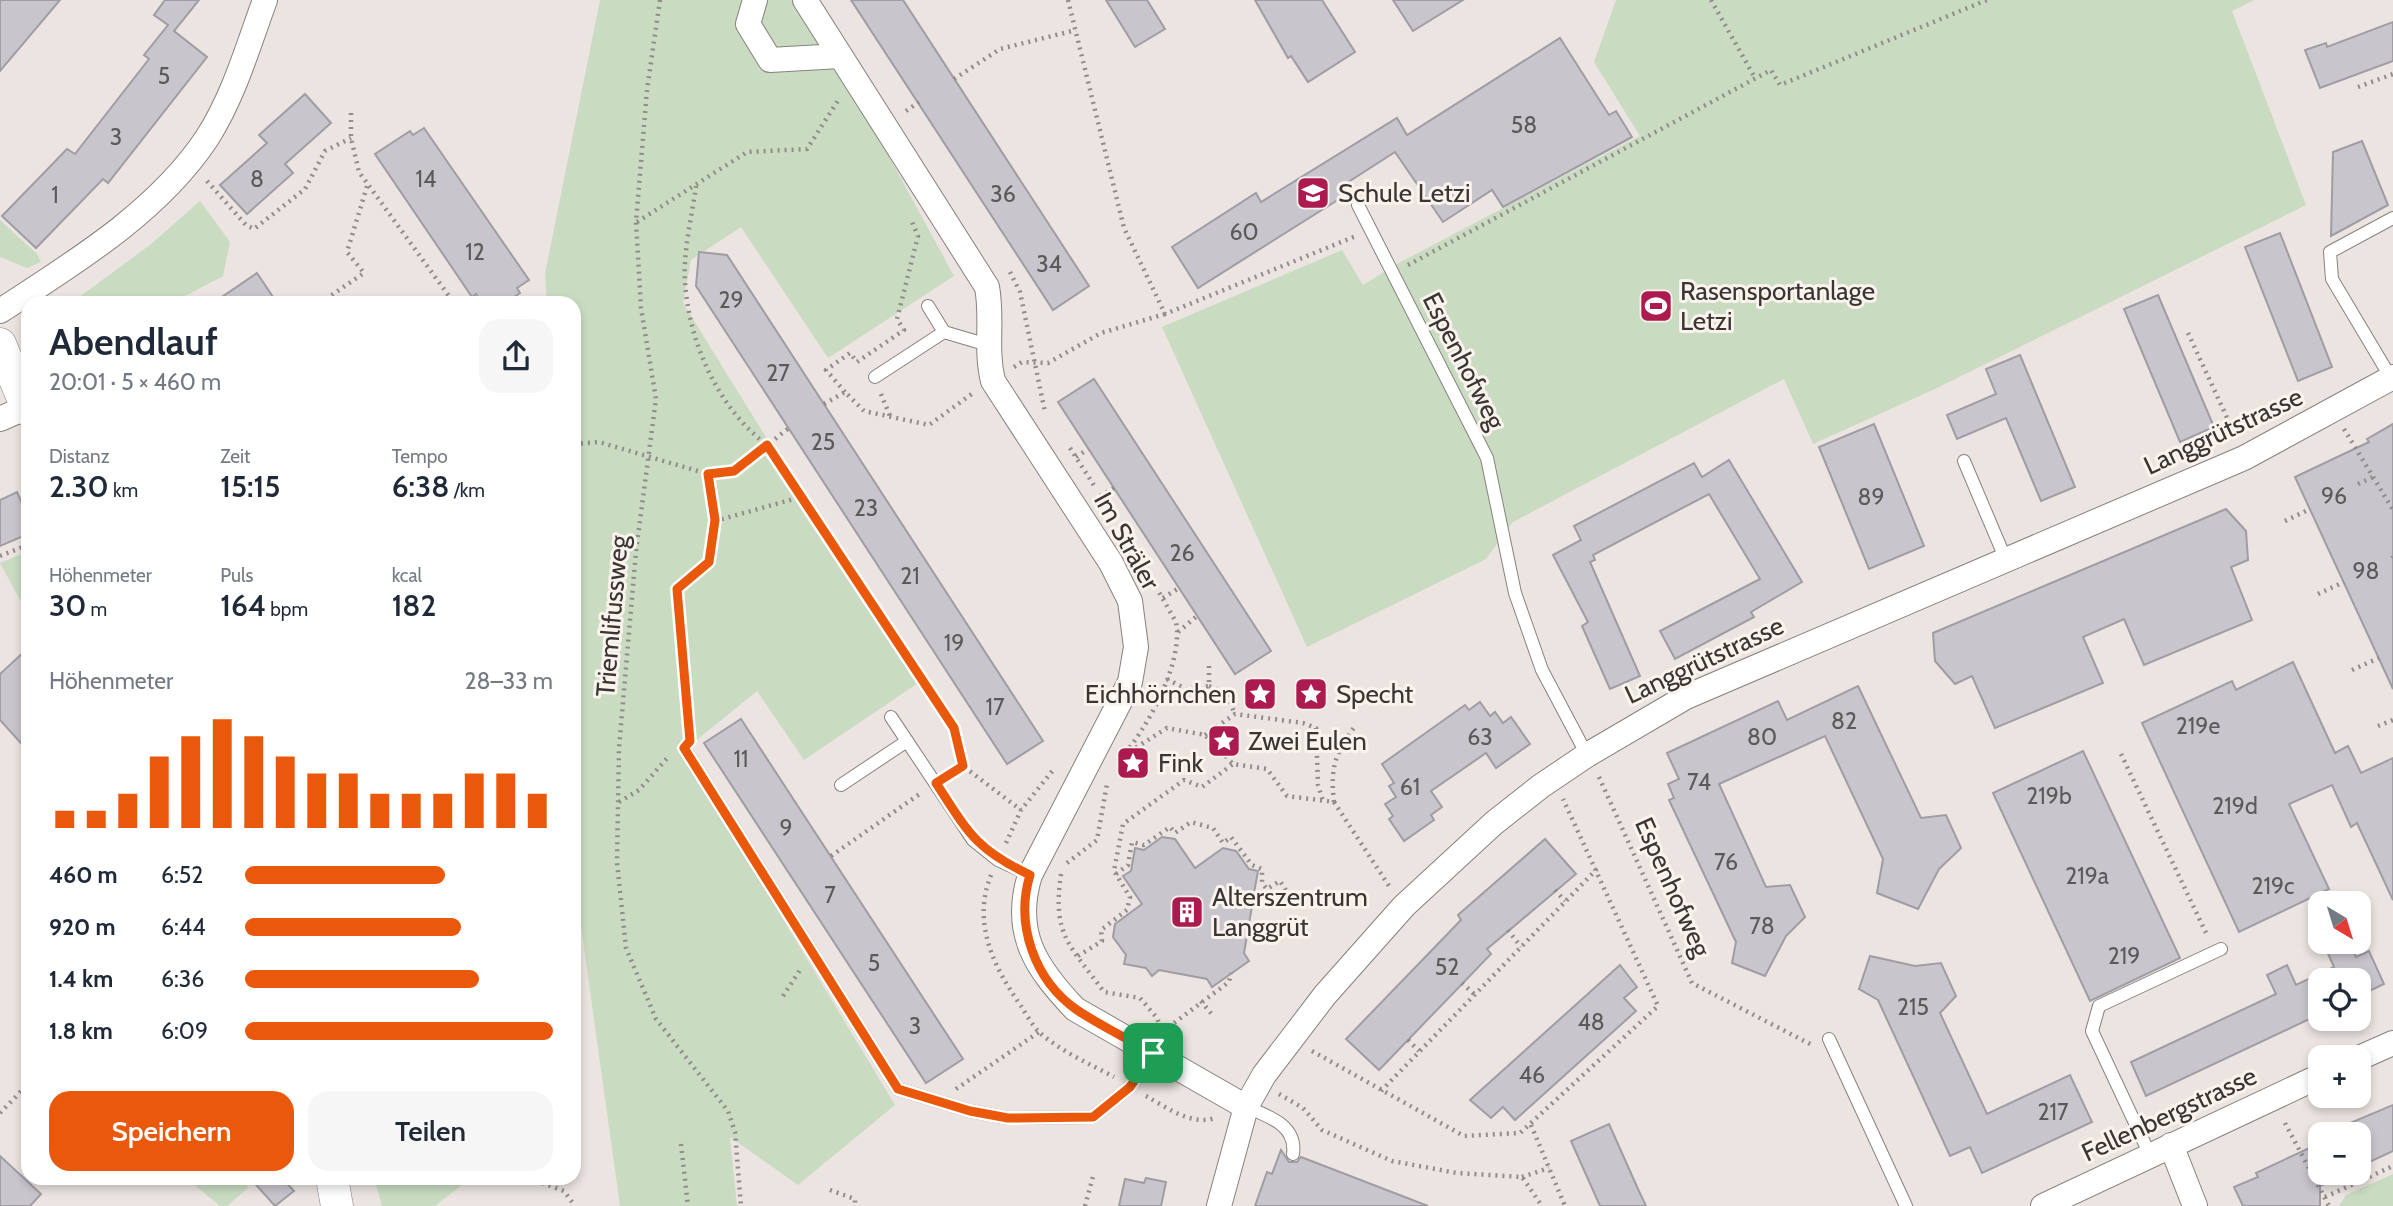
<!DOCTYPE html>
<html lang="de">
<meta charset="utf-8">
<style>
:root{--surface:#fff;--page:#f6f6f7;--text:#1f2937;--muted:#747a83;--accent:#ea580c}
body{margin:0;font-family:Cabin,sans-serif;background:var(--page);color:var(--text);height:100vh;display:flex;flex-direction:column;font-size:26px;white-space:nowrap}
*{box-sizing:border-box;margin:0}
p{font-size:23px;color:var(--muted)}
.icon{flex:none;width:38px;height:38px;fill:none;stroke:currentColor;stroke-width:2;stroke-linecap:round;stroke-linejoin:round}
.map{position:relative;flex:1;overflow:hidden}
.drawer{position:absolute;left:21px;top:296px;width:560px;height:889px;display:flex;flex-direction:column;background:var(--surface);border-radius:21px;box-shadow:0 4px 10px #0003}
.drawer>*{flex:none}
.needle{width:46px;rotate:142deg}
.buttons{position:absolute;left:2308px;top:891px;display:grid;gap:14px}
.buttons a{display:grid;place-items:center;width:63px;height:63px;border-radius:14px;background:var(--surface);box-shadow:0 4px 10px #0003;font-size:35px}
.pin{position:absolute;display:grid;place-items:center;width:60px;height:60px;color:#fff;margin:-30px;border-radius:14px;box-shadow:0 4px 10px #0006}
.round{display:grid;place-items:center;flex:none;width:74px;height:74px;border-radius:21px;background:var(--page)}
.head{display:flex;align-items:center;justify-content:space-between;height:119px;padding:0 28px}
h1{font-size:38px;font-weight:600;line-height:52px}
.stats{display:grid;grid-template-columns:repeat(3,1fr);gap:10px;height:119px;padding:7px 28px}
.stats div{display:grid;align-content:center}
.stats b{font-size:30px;font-weight:600}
.stats small{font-size:19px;font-weight:400}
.stats p{font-size:19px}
.chart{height:196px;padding:14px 28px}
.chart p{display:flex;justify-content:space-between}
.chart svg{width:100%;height:126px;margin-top:7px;stroke:var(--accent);stroke-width:6}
.button{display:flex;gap:14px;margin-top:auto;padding:14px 28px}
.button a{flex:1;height:80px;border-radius:21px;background:var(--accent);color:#fff;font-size:28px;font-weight:600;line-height:80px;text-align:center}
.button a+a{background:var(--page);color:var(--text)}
ul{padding:0 28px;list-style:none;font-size:23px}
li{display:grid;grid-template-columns:112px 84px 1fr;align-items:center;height:52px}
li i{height:18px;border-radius:9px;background:var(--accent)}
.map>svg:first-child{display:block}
</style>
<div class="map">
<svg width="2393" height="1206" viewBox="0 0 2393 1206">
<rect width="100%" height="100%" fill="#ebe4e0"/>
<!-- green -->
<g fill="#c9dcc2">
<path d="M600,0H804L954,276L828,358L741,227L691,260L683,303L918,683L804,760L757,691L682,752L895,1105L798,1185L730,1137L737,1206H620L574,876V303H547L545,274Z"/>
<path d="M1616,0H2254L2232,11L2306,205L1935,389L1813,444L1784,379L1513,522L1486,559L1307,647L1162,327L1342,250L1363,285L1395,265L1640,136L1594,62Z"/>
<path d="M200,201L230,242L223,276L172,303H71L150,245Z"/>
<path d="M0,220L37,254L41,262L27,268L0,257Z"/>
<path d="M28,551V597L20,600L0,563Z"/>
<path d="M2393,1174V1206H2339L2346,1195Z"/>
<path d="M186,1178H244L248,1188L227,1206H220Z"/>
<path d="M374,1178H471L435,1206H382Z"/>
</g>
<!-- building -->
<g fill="#c8c5cc" stroke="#a09ca3" stroke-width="2">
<path d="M0,0H60L0,71Z"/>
<path d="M165,0H199L174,31L207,57L108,183L103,179L36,248L2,216L67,149L75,154L149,59L144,55L168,25L154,15Z"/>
<path d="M851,0H903L1089,286L1053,310Z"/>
<path d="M1106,0H1147L1165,29L1135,47Z"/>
<path d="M1255,0H1322L1355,52L1308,82L1291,56L1288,58Z"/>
<path d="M1393,0H1463L1413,31Z"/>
<path d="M2393,22V61L2320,88L2305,50L2326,43L2327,47Z"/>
<path d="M1560,38L1609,115L1616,111L1632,137L1503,207L1492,190L1443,222L1395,152L1339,188L1344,196L1198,288L1172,247L1256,193L1261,202L1397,118L1407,135Z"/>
<path d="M305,94L331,123L285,164L293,173L247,214L220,185L267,143L259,135Z"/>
<path d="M424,128L529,280L517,288L520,293L506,303H482L476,294L472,297L375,154L410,131L413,135Z"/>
<path d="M2362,141L2388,205L2331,236L2333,152Z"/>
<path d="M2280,233L2332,367L2298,381L2245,247Z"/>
<path d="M699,252L727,255L1043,741L1007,764L696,286Z"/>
<path d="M257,273L277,303H213Z"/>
<path d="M2158,295L2214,427L2180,442L2124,309Z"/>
<path d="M2020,355L2075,487L2041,501L2006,418L1957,439L1947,415L1996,394L1986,369Z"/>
<path d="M1094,379L1271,651L1235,674L1058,402Z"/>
<path d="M1874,424L1924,546L1869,569L1819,447Z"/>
<path d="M2393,424V689L2295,477L2369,442L2367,439Z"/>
<path d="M1729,460L1802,582L1751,612L1754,617L1675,659L1660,631L1760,579L1709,494L1593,555L1595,560L1590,562L1640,676L1610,689L1582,626L1588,622L1553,555L1581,540L1574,526L1694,463L1702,477Z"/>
<path d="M17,492L28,517V534L0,546V500Z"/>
<path d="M2226,509L2246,531L2248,560L2231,567L2252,620L2144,665L2124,619L2083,637L2103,683L1995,728L1972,676L1955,684L1935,661L1933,633Z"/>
<path d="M28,648V751L0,720V674Z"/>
<path d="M2293,662L2335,753L2348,746L2361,773L2393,758V900L2357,823L2351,827L2332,785L2289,804L2329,889L2239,932L2142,723L2232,681L2236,690Z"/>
<path d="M1858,686L1921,818L1946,815L1961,848L1939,869L1918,909L1877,893L1883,859L1825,736L1719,784L1766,887L1790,885L1805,917L1786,936L1765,976L1732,963L1736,942L1669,800L1674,798L1668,784L1679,779L1667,753L1778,701L1787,720Z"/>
<path d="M1480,702L1490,716L1495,712L1503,723L1511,717L1530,744L1496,768L1486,753L1431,791L1442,807L1431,815L1434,820L1404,841L1389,819L1393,816L1385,804L1396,797L1389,786L1394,783L1382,764L1465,705L1469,710Z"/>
<path d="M741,719L963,1059L926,1083L704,743Z"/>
<path d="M2083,751L2180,958L2090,1001L1993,793Z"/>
<path d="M1162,837L1175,839L1195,868L1223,848L1236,851L1249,869L1258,871L1254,893L1260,900L1252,906L1244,953L1249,961L1212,987L1207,979L1159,970L1152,976L1146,968L1124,964L1126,955L1113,937L1115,924L1142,904L1123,876L1131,871L1135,848L1144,850Z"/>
<path d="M1545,839L1576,874L1487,949L1491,954L1379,1070L1346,1039L1461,920L1458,915Z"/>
<path d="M2338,942H2349L2356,957L2369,951L2384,984L2359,996V980H2320V1014L2146,1096L2131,1062L2276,994L2267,975L2287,965L2296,985L2334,967L2325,947Z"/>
<path d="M1870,956L1915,966L1941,963L1956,996L1940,1013L1987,1114L2070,1075L2092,1122L1982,1173L1970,1147L1950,1156L1878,1000L1859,989Z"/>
<path d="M1620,965L1637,987L1624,998L1636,1011L1515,1120L1503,1107L1491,1118L1470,1100Z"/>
<path d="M2393,1105V1151L2359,1167V1134H2324Z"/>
<path d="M1609,1124L1638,1189L1646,1206H1600L1571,1141Z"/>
<path d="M2320,1143V1172H2348L2320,1186V1206H2243L2234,1187L2258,1177L2256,1173Z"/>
<path d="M1281,1150L1289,1162H1297L1301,1157L1428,1206H1255L1267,1172L1272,1174Z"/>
<path d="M0,1156L41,1194L30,1206H0Z"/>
<path d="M250,1178H282L294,1191L275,1206Z"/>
<path d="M1146,1178L1166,1182L1161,1206H1119L1125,1179L1144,1183Z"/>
</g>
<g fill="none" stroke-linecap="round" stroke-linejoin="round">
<defs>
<g id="service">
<path d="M1358,205L1487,458L1515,593L1542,670L1587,755"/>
<path d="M928,306L944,332L988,345"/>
<path d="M875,377L944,332"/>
<path d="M2391,378L2332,279L2330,252L2393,218"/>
<path d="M1964,461L2006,560"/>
<path d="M891,717L973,840L998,860L1030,875"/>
<path d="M684,748L898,1089L970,1111L1008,1118L1093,1117L1130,1087L1153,1053"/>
<path d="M841,785L907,741"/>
<path d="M1829,1039L1906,1206"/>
<path d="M1246,1107C1268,1116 1297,1125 1293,1154"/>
<path d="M2150,1155L2092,1031L2099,1006L2221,949"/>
</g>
<g id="minor">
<path d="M755,0L748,24L770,60L840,56"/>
<path d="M805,0L987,287C993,318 985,349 993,381L1111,563L1130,601L1136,647L1130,682L1030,875C1012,933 1036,968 1075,1009L1246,1107"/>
<path d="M0,311C74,263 158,212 207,138C234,96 248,46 265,0"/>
<path d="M0,419L27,407"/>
<path d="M2359,1058L2393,1043"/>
<path d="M2171,1145L2195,1206"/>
<path d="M1219,1206L1246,1107L1264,1075L1325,995L1404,906L1494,823L1541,786L1587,755L1686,697L2244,458L2393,377"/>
<path d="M2043,1206L2320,1076"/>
</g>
<g id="tertiary">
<path d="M0,344L28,410"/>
<path d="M332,1178L337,1206"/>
</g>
</defs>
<!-- service casing -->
<use href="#service" stroke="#88827e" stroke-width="14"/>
<!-- minor casing -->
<use href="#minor" stroke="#88827e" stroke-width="26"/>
<!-- tertiary casing -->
<use href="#tertiary" stroke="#88827e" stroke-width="33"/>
<!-- path -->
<g stroke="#918c89" stroke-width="4.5" stroke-dasharray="2 5" stroke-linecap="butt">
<path d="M660,0L647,90L636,222L641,308L656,399L636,551L619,748L617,862L626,948L656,1019L728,1111L735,1132L741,1206"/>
<path d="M1068,0L1124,228L1165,314L1356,236"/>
<path d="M1711,0L1755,78"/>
<path d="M954,79L1000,49L1076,30"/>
<path d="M2358,87L2393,74"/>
<path d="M906,111L919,102"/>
<path d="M351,113V138L359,172L454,303"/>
<path d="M207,181L246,225L254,229L305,189L325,151L351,138"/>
<path d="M696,186C692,216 683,251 685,282C689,343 718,408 767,445L955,728L963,766L1021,810"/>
<path d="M637,222L747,152L807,149L839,99"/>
<path d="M1408,265L1771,70L1780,85L1987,0"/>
<path d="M1010,272L1020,292L1045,412"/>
<path d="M320,303L364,273L347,252L368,183"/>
<path d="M2188,333L2235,435"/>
<path d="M1014,367L1022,362L1048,363L1101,333L1165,314"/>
<path d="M845,392L826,370L850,353L857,362L904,330L897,319L918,236L912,222L915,219"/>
<path d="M881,394L890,416"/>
<path d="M824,404L845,392L864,411L929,425L973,393"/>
<path d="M2344,429L2393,510"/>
<path d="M574,444L599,442L708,474L734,471L789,428"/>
<path d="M1070,448L1095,487"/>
<path d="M1076,457L1088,449"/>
<path d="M2358,484L2373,477"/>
<path d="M1100,496L1114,488"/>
<path d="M715,521L801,497"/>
<path d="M2285,521L2310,509"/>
<path d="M0,556L28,545"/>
<path d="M2392,558L2393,557"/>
<path d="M2318,594L2344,582"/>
<path d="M1163,598L1179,588"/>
<path d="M24,630L28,635"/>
<path d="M1178,632L1197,616"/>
<path d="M2352,670L2379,658"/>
<path d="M1167,679L1188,690L1209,686V661"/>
<path d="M1209,686L1226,693L1235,714"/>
<path d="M2378,726L2393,720"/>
<path d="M690,731L677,589L709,562L715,521L708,474"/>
<path d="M1205,735L1235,714L1303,723L1316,728L1318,785L1323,801"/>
<path d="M2121,754L2207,935"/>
<path d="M1124,755L1167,728L1205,735L1233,764L1267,769L1287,796L1334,802C1330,767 1335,754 1355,726"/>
<path d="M1121,758C1147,729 1184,662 1176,622L1144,566"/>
<path d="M949,775L963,766"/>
<path d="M1599,777L1692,983L1812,1045"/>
<path d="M619,802L639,790L669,756"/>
<path d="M1334,802L1389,886"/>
<path d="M1006,843L1021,810L1054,769"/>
<path d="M831,856L921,793"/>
<path d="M1067,863L1097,840L1107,784"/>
<path d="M1061,874C1052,936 1070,945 1104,992L1140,998L1157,1018L1162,1032L1229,982L1231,973"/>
<path d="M1116,874L1128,865L1132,842L1144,845L1170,827L1175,833L1191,822L1213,828L1223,843L1231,837L1252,865L1262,869V883L1267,889L1280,881L1287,892L1297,896"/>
<path d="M991,875C972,923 993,966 1021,1006C1026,1014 1032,1025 1039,1032C1060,1051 1090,1064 1114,1077"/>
<path d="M1555,890L1565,901"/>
<path d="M1508,930L1521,947"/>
<path d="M1078,956L1102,941L1101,930L1127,910L1130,897L1114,871L1123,824L1184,780L1202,787L1233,764"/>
<path d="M1462,983L1474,994"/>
<path d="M783,996L800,970"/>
<path d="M1201,1001L1214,1017"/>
<path d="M1408,1040L1419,1051"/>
<path d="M1312,1051L1464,1136L1520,1133L1658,1006L1563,799"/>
<path d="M956,1089L1039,1032"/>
<path d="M1381,1091L1597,869"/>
<path d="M1279,1094L1303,1108L1322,1130L1392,1161L1457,1173L1522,1177L1542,1206"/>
<path d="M1146,1096C1166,1107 1191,1126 1215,1118"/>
<path d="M0,1113L28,1084"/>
<path d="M2285,1123L2329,1206"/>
<path d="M1531,1125L1565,1206"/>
<path d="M681,1144L688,1206"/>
<path d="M1522,1177L1549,1168"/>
<path d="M529,1178L564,1191L575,1206"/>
<path d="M830,1190L855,1199V1206"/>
<path d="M2325,1197L2393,1166"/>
<path d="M1085,1206L1094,1173"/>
</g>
<!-- service -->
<use href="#service" stroke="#fff" stroke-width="12"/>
<!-- minor -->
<use href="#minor" stroke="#fff" stroke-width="24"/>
<!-- tertiary -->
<use href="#tertiary" stroke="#fff" stroke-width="32"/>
</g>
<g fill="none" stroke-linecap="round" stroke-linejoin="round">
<defs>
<path id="route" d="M767,445L954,728L963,766L936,783C968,832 975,849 1030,875C1015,924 1034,980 1077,1010C1101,1026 1128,1039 1153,1053L1130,1087L1093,1117L1008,1118L970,1111L898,1089L684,748L690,741L677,589L709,562L715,520L708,474L734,471Z"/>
</defs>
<!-- route casing -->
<use href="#route" stroke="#fff" stroke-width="14"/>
<!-- route -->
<use href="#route" stroke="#ea580c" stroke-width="9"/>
</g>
<!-- icons -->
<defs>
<symbol id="school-square" viewBox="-11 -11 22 22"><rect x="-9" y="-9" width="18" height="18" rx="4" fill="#ac1b4f" stroke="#f9f2ed"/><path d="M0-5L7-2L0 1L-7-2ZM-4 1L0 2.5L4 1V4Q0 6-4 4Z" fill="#fff"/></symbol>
<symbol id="stadium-square" viewBox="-11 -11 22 22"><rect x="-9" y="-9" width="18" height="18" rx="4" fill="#ac1b4f" stroke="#f9f2ed"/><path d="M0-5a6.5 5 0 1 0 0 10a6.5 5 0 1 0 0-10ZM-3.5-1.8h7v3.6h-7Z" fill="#fff"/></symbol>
<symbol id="sight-square" viewBox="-11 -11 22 22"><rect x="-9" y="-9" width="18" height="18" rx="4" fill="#ac1b4f" stroke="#f9f2ed"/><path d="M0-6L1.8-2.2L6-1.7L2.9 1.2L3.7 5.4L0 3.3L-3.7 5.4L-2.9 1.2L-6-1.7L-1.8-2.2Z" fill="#fff"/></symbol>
<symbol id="building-square" viewBox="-11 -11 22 22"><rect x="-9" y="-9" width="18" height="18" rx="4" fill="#ac1b4f" stroke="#f9f2ed"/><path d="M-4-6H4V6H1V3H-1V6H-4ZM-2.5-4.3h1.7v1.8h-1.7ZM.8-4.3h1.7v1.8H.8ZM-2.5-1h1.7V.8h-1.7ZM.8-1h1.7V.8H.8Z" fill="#fff"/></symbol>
</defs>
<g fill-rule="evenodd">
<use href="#school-square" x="1294" y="174" width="38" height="38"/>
<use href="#stadium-square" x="1637" y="287" width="38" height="38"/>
<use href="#sight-square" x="1241" y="675" width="38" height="38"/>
<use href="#sight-square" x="1292" y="675" width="38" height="38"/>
<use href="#sight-square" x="1205" y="722" width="38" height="38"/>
<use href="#sight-square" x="1114" y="744" width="38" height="38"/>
<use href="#building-square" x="1168" y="893" width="38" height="38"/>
</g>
<g text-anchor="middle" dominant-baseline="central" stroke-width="6" stroke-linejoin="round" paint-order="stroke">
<!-- number labels -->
<g font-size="23" fill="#5c5959">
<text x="164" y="76">5</text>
<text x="1524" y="125">58</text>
<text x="116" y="137">3</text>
<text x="257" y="179">8</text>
<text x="426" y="179">14</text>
<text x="1003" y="194">36</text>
<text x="55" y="195">1</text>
<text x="1244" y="232">60</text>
<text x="475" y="252">12</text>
<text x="1049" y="264">34</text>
<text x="731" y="300">29</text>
<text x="778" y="373">27</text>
<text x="823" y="442">25</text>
<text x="2334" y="496">96</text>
<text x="1871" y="497">89</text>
<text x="866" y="508">23</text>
<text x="1182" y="553">26</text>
<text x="2366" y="571">98</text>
<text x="910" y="576">21</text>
<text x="954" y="643">19</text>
<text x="995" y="707">17</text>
<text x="1844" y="721">82</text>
<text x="2198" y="726">219e</text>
<text x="1480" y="737">63</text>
<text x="1762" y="737">80</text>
<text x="741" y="759">11</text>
<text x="1699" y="782">74</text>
<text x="1410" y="787">61</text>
<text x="2049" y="796">219b</text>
<text x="2235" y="806">219d</text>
<text x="786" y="828">9</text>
<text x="1726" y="862">76</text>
<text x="2087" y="876">219a</text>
<text x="2273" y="886">219c</text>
<text x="830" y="895">7</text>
<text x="1762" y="926">78</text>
<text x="2124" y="956">219</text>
<text x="874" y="963">5</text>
<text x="1447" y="967">52</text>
<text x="1913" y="1007">215</text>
<text x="1591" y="1022">48</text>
<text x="915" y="1026">3</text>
<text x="1532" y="1075">46</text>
<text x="2053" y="1112">217</text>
</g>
<!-- poi labels -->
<g font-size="26" fill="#383533" stroke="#f9f2ed" text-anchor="start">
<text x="1338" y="193">Schule Letzi</text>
<text x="1680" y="291">Rasensportanlage<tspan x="1680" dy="30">Letzi</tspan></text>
<text x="1236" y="694" text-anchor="end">Eichhörnchen</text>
<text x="1336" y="694">Specht</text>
<text x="1248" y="741">Zwei Eulen</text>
<text x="1158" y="763">Fink</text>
<text x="1212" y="897">Alterszentrum<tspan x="1212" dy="30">Langgrüt</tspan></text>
</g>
<!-- street labels -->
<g font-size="26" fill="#383533" stroke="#f9f2ed">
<text transform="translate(1464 361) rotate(63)">Espenhofweg</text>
<text transform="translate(2223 431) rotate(-25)">Langgrütstrasse</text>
<text transform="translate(1127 541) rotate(61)">Im Sträler</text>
<text transform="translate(612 616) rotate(-85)">Triemlifussweg</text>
<text transform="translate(1704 660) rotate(-25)">Langgrütstrasse</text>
<text transform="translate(1673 887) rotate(66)">Espenhofweg</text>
<text transform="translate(2169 1114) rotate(-25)">Fellenbergstrasse</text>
</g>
</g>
</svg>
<div class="buttons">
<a><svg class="needle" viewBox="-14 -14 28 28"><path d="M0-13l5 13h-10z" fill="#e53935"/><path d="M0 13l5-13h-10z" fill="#747a83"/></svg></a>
<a><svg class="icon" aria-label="locate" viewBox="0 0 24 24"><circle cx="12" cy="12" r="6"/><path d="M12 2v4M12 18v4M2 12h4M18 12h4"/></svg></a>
<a>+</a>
<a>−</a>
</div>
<div class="pin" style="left:1153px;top:1053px;background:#1e9e55"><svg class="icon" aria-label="arrive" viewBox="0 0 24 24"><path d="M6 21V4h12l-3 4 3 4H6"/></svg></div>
<section class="drawer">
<div class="head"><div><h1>Abendlauf</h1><p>20:01 · 5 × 460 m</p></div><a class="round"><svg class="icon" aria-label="share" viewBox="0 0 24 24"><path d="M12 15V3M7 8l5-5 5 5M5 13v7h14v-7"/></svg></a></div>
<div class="stats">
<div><p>Distanz</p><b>2.30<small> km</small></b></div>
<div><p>Zeit</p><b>15:15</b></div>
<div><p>Tempo</p><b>6:38<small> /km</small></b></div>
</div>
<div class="stats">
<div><p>Höhenmeter</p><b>30<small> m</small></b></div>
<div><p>Puls</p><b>164<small> bpm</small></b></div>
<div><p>kcal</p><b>182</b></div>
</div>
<div class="chart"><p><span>Höhenmeter</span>28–33 m</p>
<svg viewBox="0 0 160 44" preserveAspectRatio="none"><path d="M5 44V38M15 44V38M25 44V32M35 44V19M45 44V12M55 44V6M65 44V12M75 44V19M85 44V25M95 44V25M105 44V32M115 44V32M125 44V32M135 44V25M145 44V25M155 44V32"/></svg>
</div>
<ul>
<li><b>460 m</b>6:52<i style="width:65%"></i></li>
<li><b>920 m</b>6:44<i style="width:70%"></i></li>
<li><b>1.4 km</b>6:36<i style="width:76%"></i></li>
<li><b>1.8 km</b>6:09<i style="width:100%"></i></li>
</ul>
<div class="button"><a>Speichern</a><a>Teilen</a></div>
</section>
</div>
